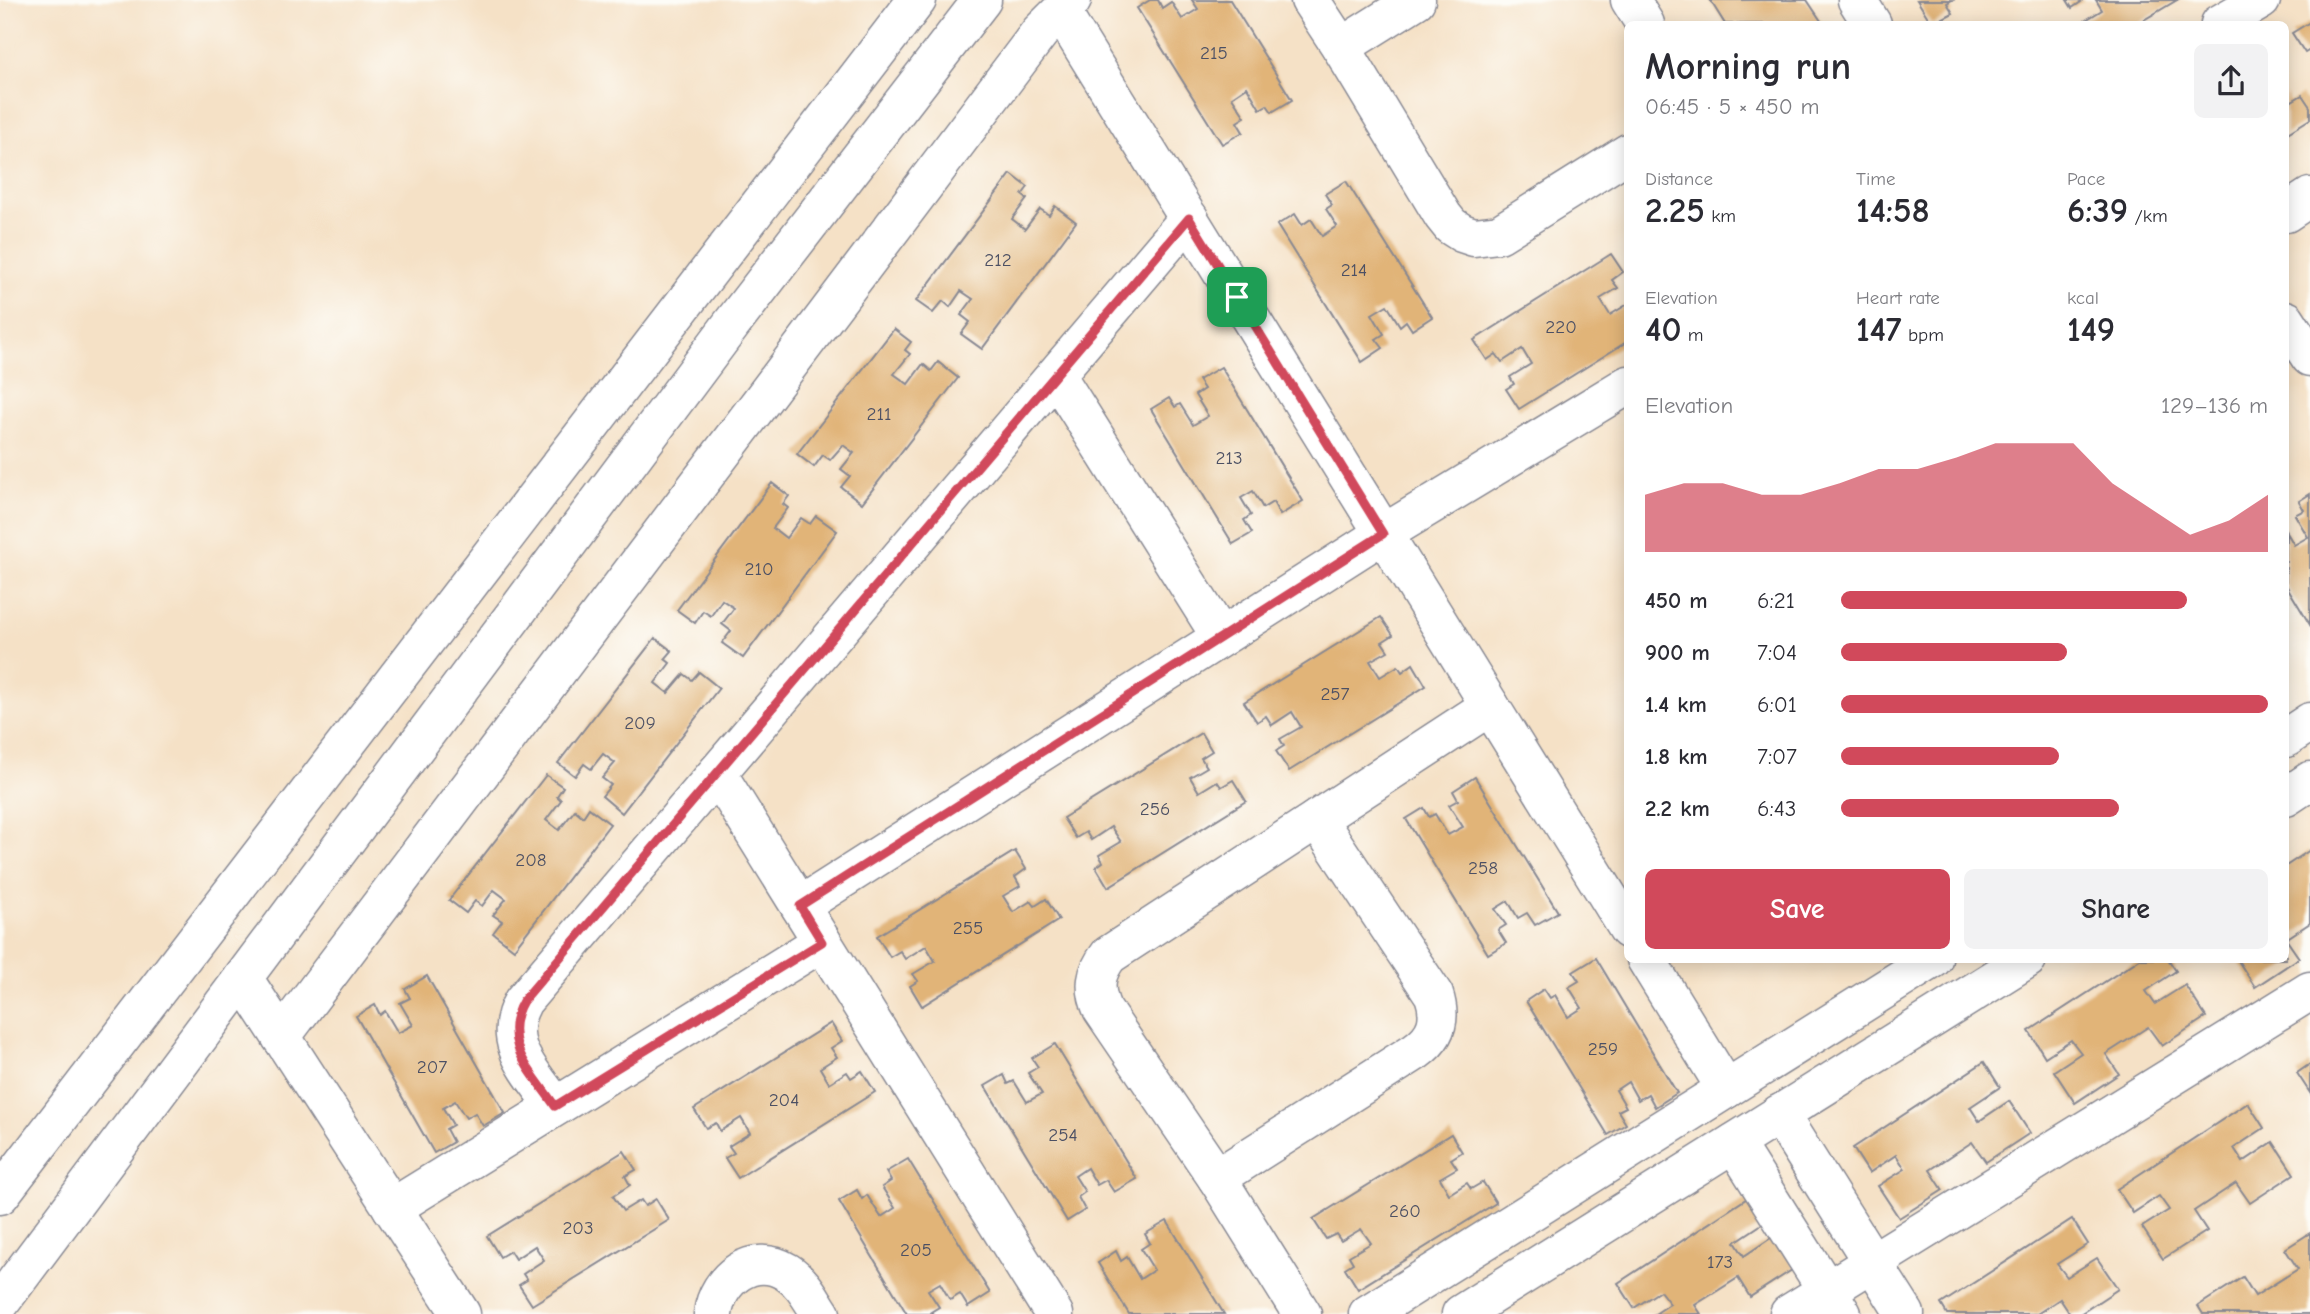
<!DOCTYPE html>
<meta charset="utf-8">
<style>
:root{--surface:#fff;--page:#f2f2f3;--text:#2b2b33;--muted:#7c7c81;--accent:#d1495b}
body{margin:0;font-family:"Comic Neue",sans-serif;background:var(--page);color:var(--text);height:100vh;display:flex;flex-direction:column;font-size:26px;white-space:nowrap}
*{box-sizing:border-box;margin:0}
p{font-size:23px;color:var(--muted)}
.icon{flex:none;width:38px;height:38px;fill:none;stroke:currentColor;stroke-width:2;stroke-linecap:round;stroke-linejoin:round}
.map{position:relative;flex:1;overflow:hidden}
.panel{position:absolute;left:1624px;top:21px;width:665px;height:942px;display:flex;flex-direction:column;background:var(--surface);border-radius:10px;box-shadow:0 4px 18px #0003}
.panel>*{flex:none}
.pin{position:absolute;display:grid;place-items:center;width:60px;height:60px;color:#fff;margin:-30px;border-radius:14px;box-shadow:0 4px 10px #0006}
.round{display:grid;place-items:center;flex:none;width:74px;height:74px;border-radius:10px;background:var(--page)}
.head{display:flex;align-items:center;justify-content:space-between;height:119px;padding:0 21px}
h1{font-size:38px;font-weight:800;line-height:52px}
.figures{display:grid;grid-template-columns:repeat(3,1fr);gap:10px;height:119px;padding:7px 21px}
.figures div{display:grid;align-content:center}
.figures b{font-size:35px;font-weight:800}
.figures small{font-size:19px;font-weight:400}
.figures p{font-size:19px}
.chart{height:196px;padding:14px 21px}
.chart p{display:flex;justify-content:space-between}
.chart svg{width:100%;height:126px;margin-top:7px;fill:var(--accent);opacity:.7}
.button{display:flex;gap:14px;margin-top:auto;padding:14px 21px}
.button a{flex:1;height:80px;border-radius:10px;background:var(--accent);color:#fff;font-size:28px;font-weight:800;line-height:80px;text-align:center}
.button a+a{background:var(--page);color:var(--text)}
ul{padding:0 21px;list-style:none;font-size:23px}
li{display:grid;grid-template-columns:112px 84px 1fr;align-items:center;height:52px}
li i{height:18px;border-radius:9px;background:var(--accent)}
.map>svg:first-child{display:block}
</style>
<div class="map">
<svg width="2310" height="1314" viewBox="0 0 2310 1314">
<rect width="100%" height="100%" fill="#fdfcf7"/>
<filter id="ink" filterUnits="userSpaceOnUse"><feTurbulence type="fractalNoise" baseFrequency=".0143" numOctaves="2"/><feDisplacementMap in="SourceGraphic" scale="14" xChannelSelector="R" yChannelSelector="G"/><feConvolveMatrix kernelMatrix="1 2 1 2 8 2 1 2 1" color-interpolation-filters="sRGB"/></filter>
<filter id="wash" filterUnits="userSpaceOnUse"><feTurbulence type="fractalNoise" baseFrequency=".00686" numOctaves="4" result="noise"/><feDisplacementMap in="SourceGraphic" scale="28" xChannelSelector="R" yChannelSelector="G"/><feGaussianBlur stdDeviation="1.57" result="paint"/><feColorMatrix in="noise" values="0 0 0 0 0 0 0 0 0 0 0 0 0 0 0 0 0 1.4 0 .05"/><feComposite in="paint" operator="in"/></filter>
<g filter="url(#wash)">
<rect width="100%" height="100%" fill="#f5e1c6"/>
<g id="blocks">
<!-- building -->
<g fill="#e1b478">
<path d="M1150,0H1158L1162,8L1171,2L1182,19L1198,9L1192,0H1230L1292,100L1272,112L1267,105L1260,109L1247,87L1232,97L1245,117L1237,122L1243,132L1222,144L1137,8Z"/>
<path d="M1710,0H1807L1823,24H1725Z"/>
<path d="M1917,0H1952L1947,3L1953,13L1932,24Z"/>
<path d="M2067,0H2084L2072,8Z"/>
<path d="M2096,0H2177L2137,24H2082L2081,23L2102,10Z"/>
<path d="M2310,22V50L2305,53L2292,33Z"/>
<path d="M2286,94L2290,102L2302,95L2310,107V119L2286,134Z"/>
<path d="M1011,174L1028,187L1022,195L1027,199L1012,219L1025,229L1040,209L1049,215L1055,206L1076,222L982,349L961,334L970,322L961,315L973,299L961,291L950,307L943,301L933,313L916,301Z"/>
<path d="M1346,181L1432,317L1412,330L1406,321L1400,326L1387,305L1372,314L1384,334L1376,339L1383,348L1362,362L1277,225L1295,214L1302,225L1311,219L1322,236L1337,226L1326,209L1332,205L1325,194Z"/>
<path d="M1611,254L1623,272L1612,280L1618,288L1600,299L1610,315L1628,304V341L1519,409L1506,389L1514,384L1510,377L1531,364L1522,349L1502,362L1496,354L1487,360L1474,340Z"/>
<path d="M894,329L911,342L905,350L910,354L894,374L908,384L923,364L931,371L938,362L958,378L862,503L841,487L850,476L841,469L854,453L843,445L830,460L823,455L814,467L797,454Z"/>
<path d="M1221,367L1303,501L1280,515L1273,502L1263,508L1253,491L1241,498L1251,515L1244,520L1252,533L1233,544L1151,409L1169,398L1175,407L1180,404L1193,425L1208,416L1195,395L1204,389L1198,380Z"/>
<path d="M772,483L789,496L783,504L788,508L773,528L786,538L801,518L810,524L816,516L837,531L743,658L722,643L731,631L722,624L734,608L722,600L711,616L703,611L695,623L677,610Z"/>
<path d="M2310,494V625L2286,585V531L2294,545L2308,537L2295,515L2304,510L2299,501Z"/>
<path d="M1381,617L1393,635L1382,642L1388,651L1370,661L1380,677L1398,666L1402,672L1413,664L1426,686L1289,771L1276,751L1284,746L1280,739L1301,727L1292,712L1272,725L1266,716L1257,722L1244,702Z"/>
<path d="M655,638L672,651L665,659L670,663L655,683L668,693L684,674L692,680L699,672L719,688L622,813L602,796L611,785L602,778L615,763L603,754L591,769L584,764L575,776L558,763Z"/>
<path d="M1201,733L1212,751L1201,758L1207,767L1190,777L1199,792L1217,781L1221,787L1233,780L1246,801L1108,887L1096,867L1103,862L1099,855L1121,842L1111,827L1091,840L1086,832L1076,838L1063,818Z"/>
<path d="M546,775L563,787L557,796L561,800L546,820L559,830L575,810L583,817L589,808L610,824L514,949L493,933L502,921L493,915L506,899L494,890L482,906L475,901L466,913L449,900Z"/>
<path d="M1475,777L1558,912L1535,925L1527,913L1518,918L1508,901L1495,909L1506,925L1498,930L1506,943L1488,954L1406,819L1424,808L1429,817L1435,814L1448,835L1463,827L1449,805L1458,800L1453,791Z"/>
<path d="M2310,850V923L2286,939L2299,958L2255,987L2237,959H2286V866Z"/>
<path d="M1015,851L1026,869L1015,877L1020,886L1003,896L1013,912L1031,901L1035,906L1046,899L1059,920L922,1006L910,986L918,981L913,974L935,961L926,946L905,959L900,951L890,957L877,936Z"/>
<path d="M1596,958L1677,1093L1655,1107L1648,1094L1638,1100L1628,1082L1616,1090L1626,1107L1618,1111L1626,1124L1608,1135L1526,1001L1544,989L1550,998L1555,995L1568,1017L1582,1008L1569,987L1579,981L1573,972Z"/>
<path d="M2140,959H2168L2176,971L2146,991L2155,1004L2185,985L2206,1017L2162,1046L2148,1027L2106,1054L2119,1074L2075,1103L2054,1071L2081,1053L2071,1040L2045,1057L2029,1031Z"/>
<path d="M427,976L505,1113L483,1126L475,1113L466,1118L455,1101L443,1108L453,1125L446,1129L453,1142L434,1153L356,1016L375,1005L380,1015L385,1011L398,1033L413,1025L400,1003L410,998L405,989Z"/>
<path d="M831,1023L842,1041L831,1048L837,1057L820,1068L829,1083L847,1072L851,1078L862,1071L875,1092L738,1178L725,1158L734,1153L729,1146L750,1133L741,1118L720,1131L716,1123L706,1128L694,1109Z"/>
<path d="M1055,1044L1137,1179L1114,1192L1106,1180L1097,1185L1087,1168L1075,1176L1085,1192L1078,1197L1085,1210L1067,1221L985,1086L1004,1075L1008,1084L1014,1081L1027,1102L1042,1094L1028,1073L1038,1067L1032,1058Z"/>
<path d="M1984,1062L2000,1087L1970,1107L1979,1121L2009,1101L2030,1133L1986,1162L1972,1142L1930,1170L1943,1190L1899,1218L1878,1186L1905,1169L1896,1155L1869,1173L1853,1148Z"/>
<path d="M2310,1064V1093L2297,1073Z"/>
<path d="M2248,1103L2264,1128L2234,1148L2243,1162L2273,1142L2294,1174L2250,1203L2236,1183L2194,1211L2207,1231L2163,1259L2142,1227L2169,1210L2159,1196L2133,1213L2117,1189Z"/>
<path d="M1451,1134L1462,1152L1451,1159L1457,1168L1440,1178L1449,1194L1467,1183L1471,1189L1483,1182L1496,1203L1358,1289L1345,1268L1353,1263L1349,1256L1371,1243L1361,1229L1341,1241L1336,1234L1326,1239L1313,1219Z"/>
<path d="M624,1151L636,1170L625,1176L630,1185L613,1196L623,1211L641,1200L645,1206L656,1199L669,1220L532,1305L519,1285L527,1280L523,1274L544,1260L535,1246L515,1259L510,1251L500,1257L487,1236Z"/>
<path d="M908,1159L990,1293L968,1307L960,1294L950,1300L940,1283L928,1290L939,1307L931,1312L933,1314H907L839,1201L857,1190L862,1199L867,1195L881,1217L895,1208L882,1187L891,1181L886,1172Z"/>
<path d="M1749,1197L1765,1222L1735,1242L1744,1256L1774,1236L1795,1268L1750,1297L1738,1278L1695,1305L1701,1314H1655L1670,1304L1660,1291L1634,1308L1618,1283Z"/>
<path d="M2072,1219L2088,1244L2057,1264L2067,1277L2097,1258L2118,1289L2080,1314H2070L2060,1299L2037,1314H1947L1941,1304Z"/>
<path d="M1167,1221L1224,1314H1129L1098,1263L1116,1251L1121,1261L1127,1257L1140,1279L1154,1270L1141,1249L1150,1243L1145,1234Z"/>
<path d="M2310,1233V1314H2203L2198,1306L2243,1277L2255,1296L2298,1269L2285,1249Z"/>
</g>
</g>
</g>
<g filter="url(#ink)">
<use href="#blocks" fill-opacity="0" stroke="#888892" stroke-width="2"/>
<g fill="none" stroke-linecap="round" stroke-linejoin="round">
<defs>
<g id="minor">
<path d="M1310,0L1341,47"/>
<path d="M1416,0L1341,47L1443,216L1451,226L1462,233L1474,237L1499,234L1628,153"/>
<path d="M1630,0L1645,24"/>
<path d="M1857,0L1872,24"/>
<path d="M1061,12L1628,929"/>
<path d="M2220,24L2261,0"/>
<path d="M2286,213L2310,197"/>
<path d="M2286,320L2310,357"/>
<path d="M1056,375L1221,637"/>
<path d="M2286,738L2310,722"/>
<path d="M717,773L1054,1314"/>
<path d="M2286,797L2310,781"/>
<path d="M800,906L1383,534L1628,385"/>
<path d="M1646,959L1726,1089"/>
<path d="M243,978L461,1314"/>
<path d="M281,1037L1000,85L1040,32L1072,0"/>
<path d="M555,1106C532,1072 499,1043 523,1001L1189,218"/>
<path d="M1779,1114L1905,1314"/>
<path d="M1734,1143L1842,1314"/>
<path d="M1217,1178L1416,1051C1437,1036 1442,1019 1434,995L1317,819"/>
<path d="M392,1208L822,942"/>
<path d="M713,1314C717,1279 753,1251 787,1272C803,1282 811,1299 821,1314"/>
<path d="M1302,1314L1217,1178L1102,1009C1093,988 1095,973 1109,955L1490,706"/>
<path d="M1368,1314L1933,959"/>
<path d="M1461,1314L2027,959"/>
<path d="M1789,1314L2310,991"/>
</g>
<g id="tertiary">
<path d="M0,1195L917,0"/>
<path d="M0,1303L731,325L982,0"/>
</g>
</defs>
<!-- minor casing -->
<use href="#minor" stroke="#888892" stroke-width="41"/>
<!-- tertiary casing -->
<use href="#tertiary" stroke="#888892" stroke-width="41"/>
<!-- minor -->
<use href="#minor" stroke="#fff" stroke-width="38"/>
<!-- tertiary -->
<use href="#tertiary" stroke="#fff" stroke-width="38"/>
</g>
</g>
<g fill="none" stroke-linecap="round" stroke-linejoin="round" filter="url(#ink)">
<defs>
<path id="route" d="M1189,218L1383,534L800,906L822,942L555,1106C532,1072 499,1042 523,1001Z"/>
</defs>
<!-- route casing -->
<use href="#route" stroke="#fff" stroke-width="14"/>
<!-- route -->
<use href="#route" stroke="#d1495b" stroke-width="9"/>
</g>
<g text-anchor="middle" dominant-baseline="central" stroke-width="6" stroke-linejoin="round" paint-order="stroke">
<!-- number labels -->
<g font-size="19" fill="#4c5064">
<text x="1214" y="53">215</text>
<text x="998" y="260">212</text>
<text x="1354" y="270">214</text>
<text x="1561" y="327">220</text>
<text x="879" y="414">211</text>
<text x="1229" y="458">213</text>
<text x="759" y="569">210</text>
<text x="1335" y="694">257</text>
<text x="640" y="723">209</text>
<text x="1155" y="809">256</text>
<text x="531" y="860">208</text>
<text x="1483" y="868">258</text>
<text x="968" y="928">255</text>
<text x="1603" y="1049">259</text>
<text x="432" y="1067">207</text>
<text x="784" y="1100">204</text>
<text x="1063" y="1135">254</text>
<text x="1405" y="1211">260</text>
<text x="578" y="1228">203</text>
<text x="916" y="1250">205</text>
<text x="1720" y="1262">173</text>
</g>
</g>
</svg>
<div class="pin" style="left:1237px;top:297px;background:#1e9e55"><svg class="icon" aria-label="arrive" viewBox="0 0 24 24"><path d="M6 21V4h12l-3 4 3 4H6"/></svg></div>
<section class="panel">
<div class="head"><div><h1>Morning run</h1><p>06:45 · 5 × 450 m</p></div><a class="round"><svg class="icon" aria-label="share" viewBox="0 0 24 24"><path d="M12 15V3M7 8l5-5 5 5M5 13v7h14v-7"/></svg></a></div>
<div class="figures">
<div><p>Distance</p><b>2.25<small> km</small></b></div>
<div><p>Time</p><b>14:58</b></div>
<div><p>Pace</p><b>6:39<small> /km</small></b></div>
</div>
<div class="figures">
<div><p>Elevation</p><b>40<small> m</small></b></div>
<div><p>Heart rate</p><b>147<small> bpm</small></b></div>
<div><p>kcal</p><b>149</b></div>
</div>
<div class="chart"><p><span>Elevation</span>129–136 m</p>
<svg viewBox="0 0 160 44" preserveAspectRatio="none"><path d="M0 44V24L10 20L20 20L30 24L40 24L50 20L60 15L70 15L80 11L90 6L100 6L110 6L120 20L130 29L140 38L150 33L160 24V44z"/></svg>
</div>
<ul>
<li><b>450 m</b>6:21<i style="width:81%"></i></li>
<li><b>900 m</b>7:04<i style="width:53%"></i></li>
<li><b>1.4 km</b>6:01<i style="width:100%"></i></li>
<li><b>1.8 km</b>7:07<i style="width:51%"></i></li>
<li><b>2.2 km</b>6:43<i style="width:65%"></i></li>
</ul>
<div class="button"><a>Save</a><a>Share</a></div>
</section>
</div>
